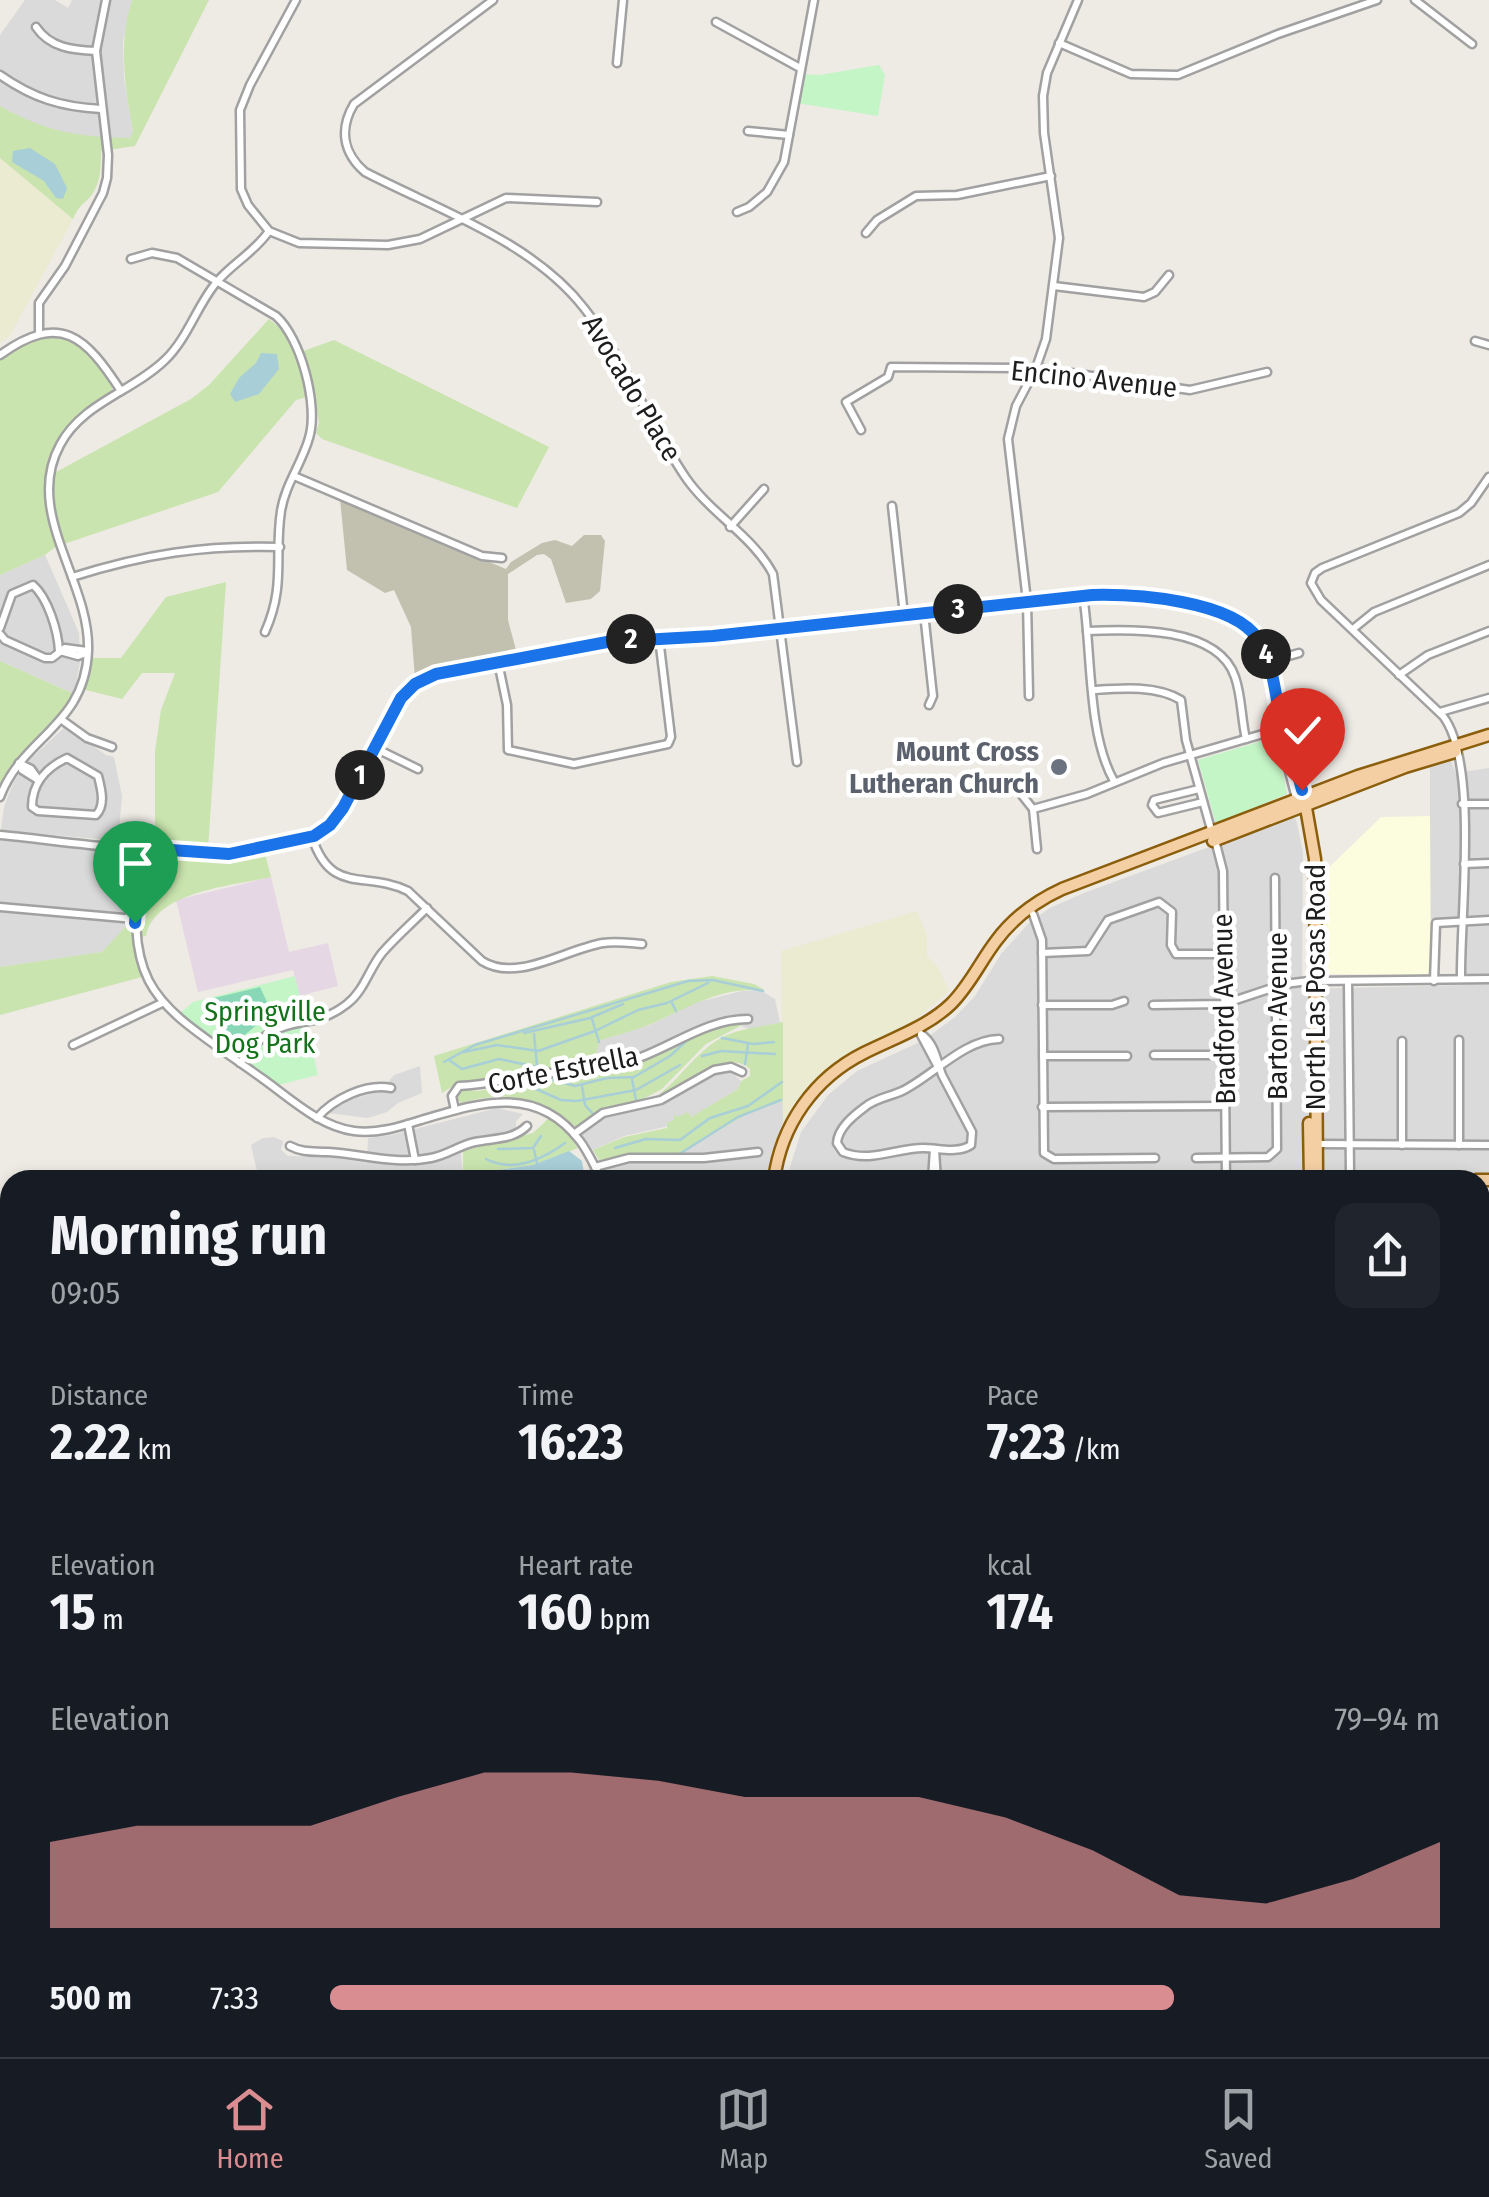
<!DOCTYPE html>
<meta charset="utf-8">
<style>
:root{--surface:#171b24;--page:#20242c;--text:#f1f3f6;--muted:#9ea1a6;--line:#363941;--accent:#d98d90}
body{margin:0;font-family:"Fira Sans Condensed",sans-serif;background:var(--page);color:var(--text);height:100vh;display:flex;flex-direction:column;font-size:38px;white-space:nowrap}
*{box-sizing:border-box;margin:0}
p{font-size:32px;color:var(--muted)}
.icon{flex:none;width:55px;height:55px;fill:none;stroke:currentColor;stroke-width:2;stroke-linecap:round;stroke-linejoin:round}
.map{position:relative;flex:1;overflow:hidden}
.side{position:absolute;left:0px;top:1170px;width:1490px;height:888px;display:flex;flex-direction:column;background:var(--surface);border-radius:30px 30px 0 0;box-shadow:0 5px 15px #0003}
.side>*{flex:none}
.pin{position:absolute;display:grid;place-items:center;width:85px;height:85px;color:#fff;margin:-102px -42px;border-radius:50% 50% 50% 0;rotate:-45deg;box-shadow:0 0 10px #0007}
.pin .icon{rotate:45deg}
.km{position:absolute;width:50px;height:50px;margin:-25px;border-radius:50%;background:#222;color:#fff;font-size:28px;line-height:50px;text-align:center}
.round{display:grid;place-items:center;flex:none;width:105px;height:105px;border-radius:20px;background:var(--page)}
.head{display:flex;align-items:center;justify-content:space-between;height:170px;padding:0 50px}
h1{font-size:55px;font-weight:700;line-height:75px}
.metrics{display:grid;grid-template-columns:repeat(3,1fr);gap:15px;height:170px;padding:10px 50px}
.metrics div{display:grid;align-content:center}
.metrics b{font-size:50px;font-weight:700}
.metrics small{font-size:28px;font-weight:400}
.metrics p{font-size:28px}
.chart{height:280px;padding:20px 50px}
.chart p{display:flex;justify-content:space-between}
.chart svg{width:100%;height:180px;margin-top:10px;fill:var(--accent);opacity:.7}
ul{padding:0 50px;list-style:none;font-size:32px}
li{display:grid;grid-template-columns:160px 120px 1fr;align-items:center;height:75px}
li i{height:25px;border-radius:12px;background:var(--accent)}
.tab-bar{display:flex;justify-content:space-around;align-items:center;height:140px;border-top:2px solid var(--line);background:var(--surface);font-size:28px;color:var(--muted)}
.tab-bar a{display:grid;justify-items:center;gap:5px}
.tab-bar .active{color:var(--accent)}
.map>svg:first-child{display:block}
</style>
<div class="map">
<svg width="1489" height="2057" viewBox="0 0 1489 2057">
<rect width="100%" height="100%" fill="#eeeae4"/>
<!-- residential -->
<g fill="#dbdada">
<path d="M25,0H55L68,8L72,0H132L123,42L124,78L133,131L131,139L79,137L57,132L30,124L0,106V35Z"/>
<path d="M45,555L79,633L80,662L74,694L0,661V575Z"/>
<path d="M65,727L106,755L114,757L122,796L118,841L1,830L4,807L14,781L26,763Z"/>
<path d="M1450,759L1456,773L1489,768V1175H1305L1304,1180H786L801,1132L828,1095L857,1071L924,1040L955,1017L975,996L1001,954L1030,922L1050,908L1084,893L1290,817L1296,819L1303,853L1302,989L1466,985L1465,920L1430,919V765Z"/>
<path d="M0,838L137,850L129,923L103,952L0,967Z"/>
<path d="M760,990L775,999L780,1023L749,1029L736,1024L708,1030L638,1062L594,1072L598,1041L650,1025L694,1003L742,991Z"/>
<path d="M420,1066L422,1093L398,1103L387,1112L368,1118L328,1113L342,1102L381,1091L394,1075Z"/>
<path d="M731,1071L741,1081L738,1089L682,1123L624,1136L593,1150L582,1134L610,1115L655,1107L716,1074Z"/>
<path d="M783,1101V1122L772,1151L766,1180H609L603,1161L634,1154H680L745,1115Z"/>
<path d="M497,1108L523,1114L516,1121V1129L460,1142L463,1177L459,1180H259L251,1145L263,1138L274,1137L283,1141L281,1150L288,1156L332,1157L367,1163L368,1138L392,1135Z"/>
<path d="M1489,1267V1412L1480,1411V1290Z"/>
</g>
<!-- commercial -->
<path fill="#edd5d4" d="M1489,1698V1918L1480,1923V1706Z"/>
<!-- industrial -->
<path fill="#e6d7e4" d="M271,877L289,952L328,943L338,986L299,996L293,970L198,992L176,900Z"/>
<!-- education -->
<path fill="#fcfcdf" d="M1430,816L1431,975L1322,974L1321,875L1381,817Z"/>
<!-- airport -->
<path fill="#dcdad5" d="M0,1767H10V2048H1263V2057H0Z"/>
<!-- construction -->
<path fill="#c2c1b0" d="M340,499L506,569L511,562L542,543L555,540L572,546L584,535H601L605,541L600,591L591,599L566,603L551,559L544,554L537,555L508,574V620L517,654L435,670L415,679L411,627L394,590L385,593L347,570Z"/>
<!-- farmland -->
<g fill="#eaebd1">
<path d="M0,158L73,219L10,335L0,343Z"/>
<path d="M917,911L927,936V956L938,967L949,991L910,1024L825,1071L799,1097L783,1122L781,951Z"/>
</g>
<!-- grass -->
<g fill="#c9e4ae">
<path d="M132,0H209L135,146L101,151C101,165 101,180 93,193C85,205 81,201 73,219L0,158V106C46,132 78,137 130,138L133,131C125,86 118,44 132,0Z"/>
<path d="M269,319L283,331L295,354L334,340L549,447L517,508L322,439L316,433L319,422L314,395L296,400L218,492L55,547L45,555L0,575V360C52,322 79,334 112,385V392C78,413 49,436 45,478L191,399L209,385Z"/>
<path d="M226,582L208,849L155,844V751L161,710L175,673H142L122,699L86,690L73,696L50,729L15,762L0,787V661L74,694L85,687L91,658H121L166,597Z"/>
<path d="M146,851L226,860L265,854L271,877C233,886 155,891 146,936L132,939L142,977L0,1015V967L102,952L129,923L139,922Z"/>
<path d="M712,976L754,984L763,989V991C723,985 686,1009 651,1024C635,1031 616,1035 599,1041L594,1063L515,1074L478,1083L459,1082L442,1093L434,1056L671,982Z"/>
<path d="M783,1022V1101L745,1115L680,1154H634L599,1160L593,1150L624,1137L667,1128V1123L674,1120V1114L678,1117L688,1112L691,1117L738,1089L741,1081L750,1076V1069C723,1046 683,1087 656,1097C680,1079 696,1052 721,1038C739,1028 762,1027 783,1022Z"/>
<path d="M736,1024L742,1025L706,1044L662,1089L639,1101L601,1110L576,1127C542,1097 504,1090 461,1103L456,1097L462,1090L479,1091L519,1082L618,1068L648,1058L695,1035Z"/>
<path d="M549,1118L567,1132L578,1148L533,1165L484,1172L481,1180H463V1151L533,1133Z"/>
</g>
<!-- park -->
<g fill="#c4f5c7">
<path d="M879,65L885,75L878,116L797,103L802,74L819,75Z"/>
<path d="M1272,738L1276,742L1287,794L1216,824L1198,760Z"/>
<path d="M295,976L318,1075L278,1085L179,1014L193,1002Z"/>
</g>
<!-- pitch -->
<path fill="#88d7b7" d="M260,987L267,1002L256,1009L259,1023L241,1038L219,1033L206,1000Z"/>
<!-- water -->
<g fill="#a8ced8">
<path d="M30,148L55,164L67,188L63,199L56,198L44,181L12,162L13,151Z"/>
<path d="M261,353L277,354L279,369L259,394L235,402L230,394L239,378L256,363Z"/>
<path d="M569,1151L582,1161L585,1180H481L484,1172L533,1165Z"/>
<path d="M1480,1988L1489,1989V2057H1395V2048H1480Z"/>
</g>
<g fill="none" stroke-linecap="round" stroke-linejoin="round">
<!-- stream -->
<g stroke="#a8ced8" stroke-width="2.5">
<path d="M672,1003L676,1011"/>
<path d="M592,1019L599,1042"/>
<path d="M524,1033L590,1018L623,1004"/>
<path d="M534,1034L537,1066"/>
<path d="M722,1038L753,1044L774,1042"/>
<path d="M464,1052L497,1045L538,1051L595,1031L638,1010L667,1003L708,983"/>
<path d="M702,1056L721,1051L775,1054"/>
<path d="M449,1060L462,1069L499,1059L537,1067"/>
<path d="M444,1062L475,1045L688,981L713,980L763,991"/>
<path d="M745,1064L748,1045"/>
<path d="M546,1078L575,1086L607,1078L634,1077L670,1056L693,1035"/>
<path d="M632,1079L636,1100"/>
<path d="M527,1085L561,1100L577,1101L636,1090L680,1065"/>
<path d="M582,1086L585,1105L593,1114"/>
<path d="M615,1148L646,1139L680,1140L710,1118L748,1106L782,1082"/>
<path d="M498,1149L533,1148L541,1136"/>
<path d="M534,1150L537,1163"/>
<path d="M681,1153L738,1117L781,1100"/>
<path d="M486,1159C513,1173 543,1159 565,1143"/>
<path d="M0,1781H10"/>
</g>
<!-- taxiway -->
<g stroke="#acaaa8" stroke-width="11">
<path d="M2,1914L10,1917"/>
<path d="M0,2053L390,2057"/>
<path d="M415,2057V2048"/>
<path d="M1021,2057V2048"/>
</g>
<!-- runway -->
<path stroke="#acaaa8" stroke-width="30" d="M0,1914H10"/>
<defs>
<g id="minor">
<path d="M296,0L250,85L240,110L241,189L248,205L269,231L299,243L388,245L420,239L506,198L597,202"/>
<path d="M493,0L354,104C339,129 343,153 365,172C438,210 532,241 584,308C625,360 649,424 686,478C711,514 753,536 773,574L797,762"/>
<path d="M1415,0L1472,44"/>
<path d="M716,22L800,68"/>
<path d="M36,27C50,48 73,50 96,51"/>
<path d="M1059,43L1131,74L1178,75L1278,34L1377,0"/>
<path d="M617,63L623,0"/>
<path d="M0,75C33,98 61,107 101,109"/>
<path d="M748,131L789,135"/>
<path d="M737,212L749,207L767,192L784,162L814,0"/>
<path d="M866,233L877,220L916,196L957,195L1051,176"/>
<path d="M131,259L152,253L177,258L276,316C301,338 319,406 309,438C302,463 285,485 281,511C274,557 286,585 265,632"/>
<path d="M1054,286L1144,297L1155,292L1169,275"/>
<path d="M39,334V303L65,266L103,193L107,178L108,155L96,51L106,0"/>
<path d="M1475,341L1489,345"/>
<path d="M0,355C61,311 86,337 121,391"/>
<path d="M861,430L846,402L888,377L891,367L1036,368L1190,390L1267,372"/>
<path d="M294,476L482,556L502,558"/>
<path d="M892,506L904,615"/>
<path d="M730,527L764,489"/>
<path d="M72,577C145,554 203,545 280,547"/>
<path d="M1083,595C1092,651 1087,734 1114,781"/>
<path d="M924,613L933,696L929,705"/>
<path d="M0,628L12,594L33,585C48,598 58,631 59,651"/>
<path d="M1353,629L1374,612L1489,565"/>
<path d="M1087,631C1131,629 1218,626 1235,677C1242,697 1241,718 1246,739"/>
<path d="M0,634L5,640L45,658H52L65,648L87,651"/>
<path d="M60,651L78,656L86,653"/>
<path d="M498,662L507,705L508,750L574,764L668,744L671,737L659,638"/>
<path d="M1268,662L1299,653"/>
<path d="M1399,675L1428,655L1489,631"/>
<path d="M1094,690C1121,688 1157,685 1181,700L1186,740L1212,833"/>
<path d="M1029,696L1027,601L1008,439L1016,406L1036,368L1046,339L1059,238L1044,133L1043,96L1047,73L1078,0"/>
<path d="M1440,712L1489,698"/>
<path d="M62,720L87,738L112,747"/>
<path d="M1282,728L1286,732L1303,796"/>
<path d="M375,748L418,769"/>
<path d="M67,758L98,776C101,788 106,805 96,815L38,811L32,807C32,783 47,767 67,758Z"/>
<path d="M19,763L31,769L38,779"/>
<path d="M19,763L22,770L38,780"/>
<path d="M1010,780L1033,809"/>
<path d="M1199,789L1154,800L1152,805L1158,813L1203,802"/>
<path d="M0,797C22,737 85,726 88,651C91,582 23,513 60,445C82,403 132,392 165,360C187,339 196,308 215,284C231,264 254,253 269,231"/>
<path d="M1462,804H1489"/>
<path d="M0,835C73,841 277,877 330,825C360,795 378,734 401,698L415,684L436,674L607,641L713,636L1092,595C1139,594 1236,599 1261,644C1275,668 1276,702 1282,728L1279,734L1296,798"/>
<path d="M312,837C331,896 365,870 408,891L482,961C517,983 566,949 603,943C616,941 629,943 642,944"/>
<path d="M1215,840L1223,871L1226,1180"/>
<path d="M141,847C123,995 151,999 263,1079C291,1099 319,1126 354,1131C377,1134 399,1127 421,1120C479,1103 536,1083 580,1141C589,1153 595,1168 602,1180"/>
<path d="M1037,849L1033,809L1087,794L1163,763L1280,729"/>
<path d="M1464,864L1489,863"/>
<path d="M0,907L135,919"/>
<path d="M1033,914L1042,940L1044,1153L1054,1159L1155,1158"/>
<path d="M1042,953L1088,951L1108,920L1159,902L1172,912L1171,945L1176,954H1224"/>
<path d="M1461,978C1460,917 1479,763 1443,716L1321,600L1311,583L1315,573L1322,568L1459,513L1471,503L1489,477"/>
<path d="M1317,981L1489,979"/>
<path d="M1348,981L1350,1173"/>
<path d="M1434,981L1436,923L1489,920"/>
<path d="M1042,1005H1112L1124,1001"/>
<path d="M1153,1005L1224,1004L1284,984L1309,981"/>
<path d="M921,1034C935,1043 937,1061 942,1075L972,1132L971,1145C957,1154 939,1148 923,1148C897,1148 870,1163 843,1152L837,1143C838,1128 853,1116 865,1107C876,1098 889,1097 902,1091C933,1076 963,1040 999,1039"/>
<path d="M921,1035L938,1067"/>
<path d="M1402,1041V1145"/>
<path d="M73,1045L162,1003"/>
<path d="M1154,1055H1225"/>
<path d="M1043,1056H1127"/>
<path d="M240,1063C280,1006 306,1036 347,1004C364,991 369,969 382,953C396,937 412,923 427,908"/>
<path d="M1042,1107L1225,1106"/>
<path d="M455,1110L452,1096L459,1086C484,1085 502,1080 526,1076C562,1071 599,1070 633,1060C672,1047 706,1019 748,1019"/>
<path d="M317,1118C333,1099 366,1083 391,1088"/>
<path d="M408,1124L415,1160"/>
<path d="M574,1134L603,1113L661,1100L714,1070L731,1067L742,1072"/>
<path d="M1317,1144L1489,1145"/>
<path d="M1459,1145V1040"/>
<path d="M290,1146C303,1153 314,1151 328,1152C362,1154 396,1165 431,1158C447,1155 460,1145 475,1142C494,1138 513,1140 527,1126"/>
<path d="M935,1150L937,1180"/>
<path d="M1196,1158L1268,1157L1277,1149L1275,878"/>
<path d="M595,1167L629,1158H704L758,1152"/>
<path d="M932,1180L934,1149"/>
<path d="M10,1196L3,1202L1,1210L2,1300L10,1303"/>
<path d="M1480,1270L1489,1251"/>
<path d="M0,1418H10"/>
<path d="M1480,1580L1489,1578"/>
<path d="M0,1682H10"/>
<path d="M0,1690H10"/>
<path d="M1480,1927L1489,1922"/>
</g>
<g id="major">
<path d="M1305,802L1315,859L1317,1180"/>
<path d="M1213,841L1405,767L1455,752"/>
<path d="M1309,1123L1310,1180"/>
<path d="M774,1180C781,1125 814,1078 864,1053C894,1038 927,1027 951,1004C970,985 980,962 996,941C1013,918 1036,901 1062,889L1358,776L1489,735"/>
<path d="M1476,1180H1489"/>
<path d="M1480,1488L1489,1491"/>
<path d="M1480,1689L1489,1681"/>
<path d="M1480,1699L1489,1692"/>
<path d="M1311,2048V2057"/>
</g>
<g id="highway">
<path d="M0,1386L10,1388"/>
<path d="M0,1399L10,1400"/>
<path d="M1480,1510L1489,1512"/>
<path d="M1480,1527L1489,1528"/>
<path d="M1480,1545L1489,1546"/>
</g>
</defs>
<!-- minor casing -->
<use href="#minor" stroke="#a1a1a1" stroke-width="11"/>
<!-- major casing -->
<use href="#major" stroke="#8b5e0c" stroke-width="15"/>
<!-- highway casing -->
<use href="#highway" stroke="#cb3269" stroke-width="18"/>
<!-- minor -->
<use href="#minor" stroke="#fff" stroke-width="6"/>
<!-- major -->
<use href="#major" stroke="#f4cfa3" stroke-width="10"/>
<!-- highway -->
<use href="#highway" stroke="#df91a1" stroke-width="12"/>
</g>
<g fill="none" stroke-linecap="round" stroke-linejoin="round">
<defs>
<path id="route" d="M135,923L142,848L229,854L314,836L330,825L343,808L401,698L415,684L436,674L607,642L713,636L1092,595C1136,594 1232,600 1258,639C1274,663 1276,701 1282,728L1286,732L1302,790"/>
</defs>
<!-- route casing -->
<use href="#route" stroke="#fff" stroke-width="20"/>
<!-- route -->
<use href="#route" stroke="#1a73e8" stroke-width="12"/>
</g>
<!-- markers -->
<circle fill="#6b7280" stroke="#fff" stroke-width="4" cx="1059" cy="767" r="10"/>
<g text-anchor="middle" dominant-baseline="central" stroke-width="9" stroke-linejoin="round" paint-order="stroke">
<!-- street labels -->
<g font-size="28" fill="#1d1d1d" stroke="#fff">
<text transform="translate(1094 379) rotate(6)">Encino Avenue</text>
<text transform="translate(632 388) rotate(59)">Avocado Place</text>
<text transform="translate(1315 987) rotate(-90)">North Las Posas Road</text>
<text transform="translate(1224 1009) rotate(-91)">Bradford Avenue</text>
<text transform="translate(1277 1016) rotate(-90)">Barton Avenue</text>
<text transform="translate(563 1070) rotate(-11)">Corte Estrella</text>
</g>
<!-- worship labels -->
<g font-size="28" font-weight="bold" fill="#5b616d" stroke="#fff" text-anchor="end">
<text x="1039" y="751">Mount Cross<tspan x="1039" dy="32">Lutheran Church</tspan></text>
</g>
<!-- park labels -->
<g font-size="28" fill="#14731a" stroke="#fff">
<text x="265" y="1011">Springville<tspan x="265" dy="32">Dog Park</tspan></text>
</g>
</g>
</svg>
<div class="pin" style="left:135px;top:923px;background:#1e9e55"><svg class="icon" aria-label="arrive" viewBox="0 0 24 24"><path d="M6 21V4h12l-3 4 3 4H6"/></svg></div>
<div class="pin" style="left:1302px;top:790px;background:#d93025"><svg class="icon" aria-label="check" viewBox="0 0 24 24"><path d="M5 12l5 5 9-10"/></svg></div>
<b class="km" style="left:360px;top:775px">1</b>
<b class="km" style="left:631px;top:639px">2</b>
<b class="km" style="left:958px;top:609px">3</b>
<b class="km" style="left:1266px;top:654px">4</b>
<section class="side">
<div class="head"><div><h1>Morning run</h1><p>09:05</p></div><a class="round"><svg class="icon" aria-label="share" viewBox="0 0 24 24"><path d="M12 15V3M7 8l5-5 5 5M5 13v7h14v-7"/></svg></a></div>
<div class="metrics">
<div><p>Distance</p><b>2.22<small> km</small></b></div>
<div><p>Time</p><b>16:23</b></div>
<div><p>Pace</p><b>7:23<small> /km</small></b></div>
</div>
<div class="metrics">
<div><p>Elevation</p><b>15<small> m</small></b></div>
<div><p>Heart rate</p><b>160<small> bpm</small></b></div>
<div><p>kcal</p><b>174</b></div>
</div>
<div class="chart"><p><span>Elevation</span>79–94 m</p>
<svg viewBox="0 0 160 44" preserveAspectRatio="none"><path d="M0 44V23L10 19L20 19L30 19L40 12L50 6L60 6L70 8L80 12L90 12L100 12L110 17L120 25L130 36L140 38L150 32L160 23V44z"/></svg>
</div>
<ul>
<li><b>500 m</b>7:33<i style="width:76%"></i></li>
</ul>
</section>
</div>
<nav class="tab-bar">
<a class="active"><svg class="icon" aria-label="home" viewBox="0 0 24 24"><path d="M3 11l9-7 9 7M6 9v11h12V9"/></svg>Home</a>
<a><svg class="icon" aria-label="map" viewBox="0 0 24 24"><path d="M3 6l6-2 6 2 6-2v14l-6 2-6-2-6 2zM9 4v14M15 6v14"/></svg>Map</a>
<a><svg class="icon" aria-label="saved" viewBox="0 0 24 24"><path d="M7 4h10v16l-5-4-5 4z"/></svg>Saved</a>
</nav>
